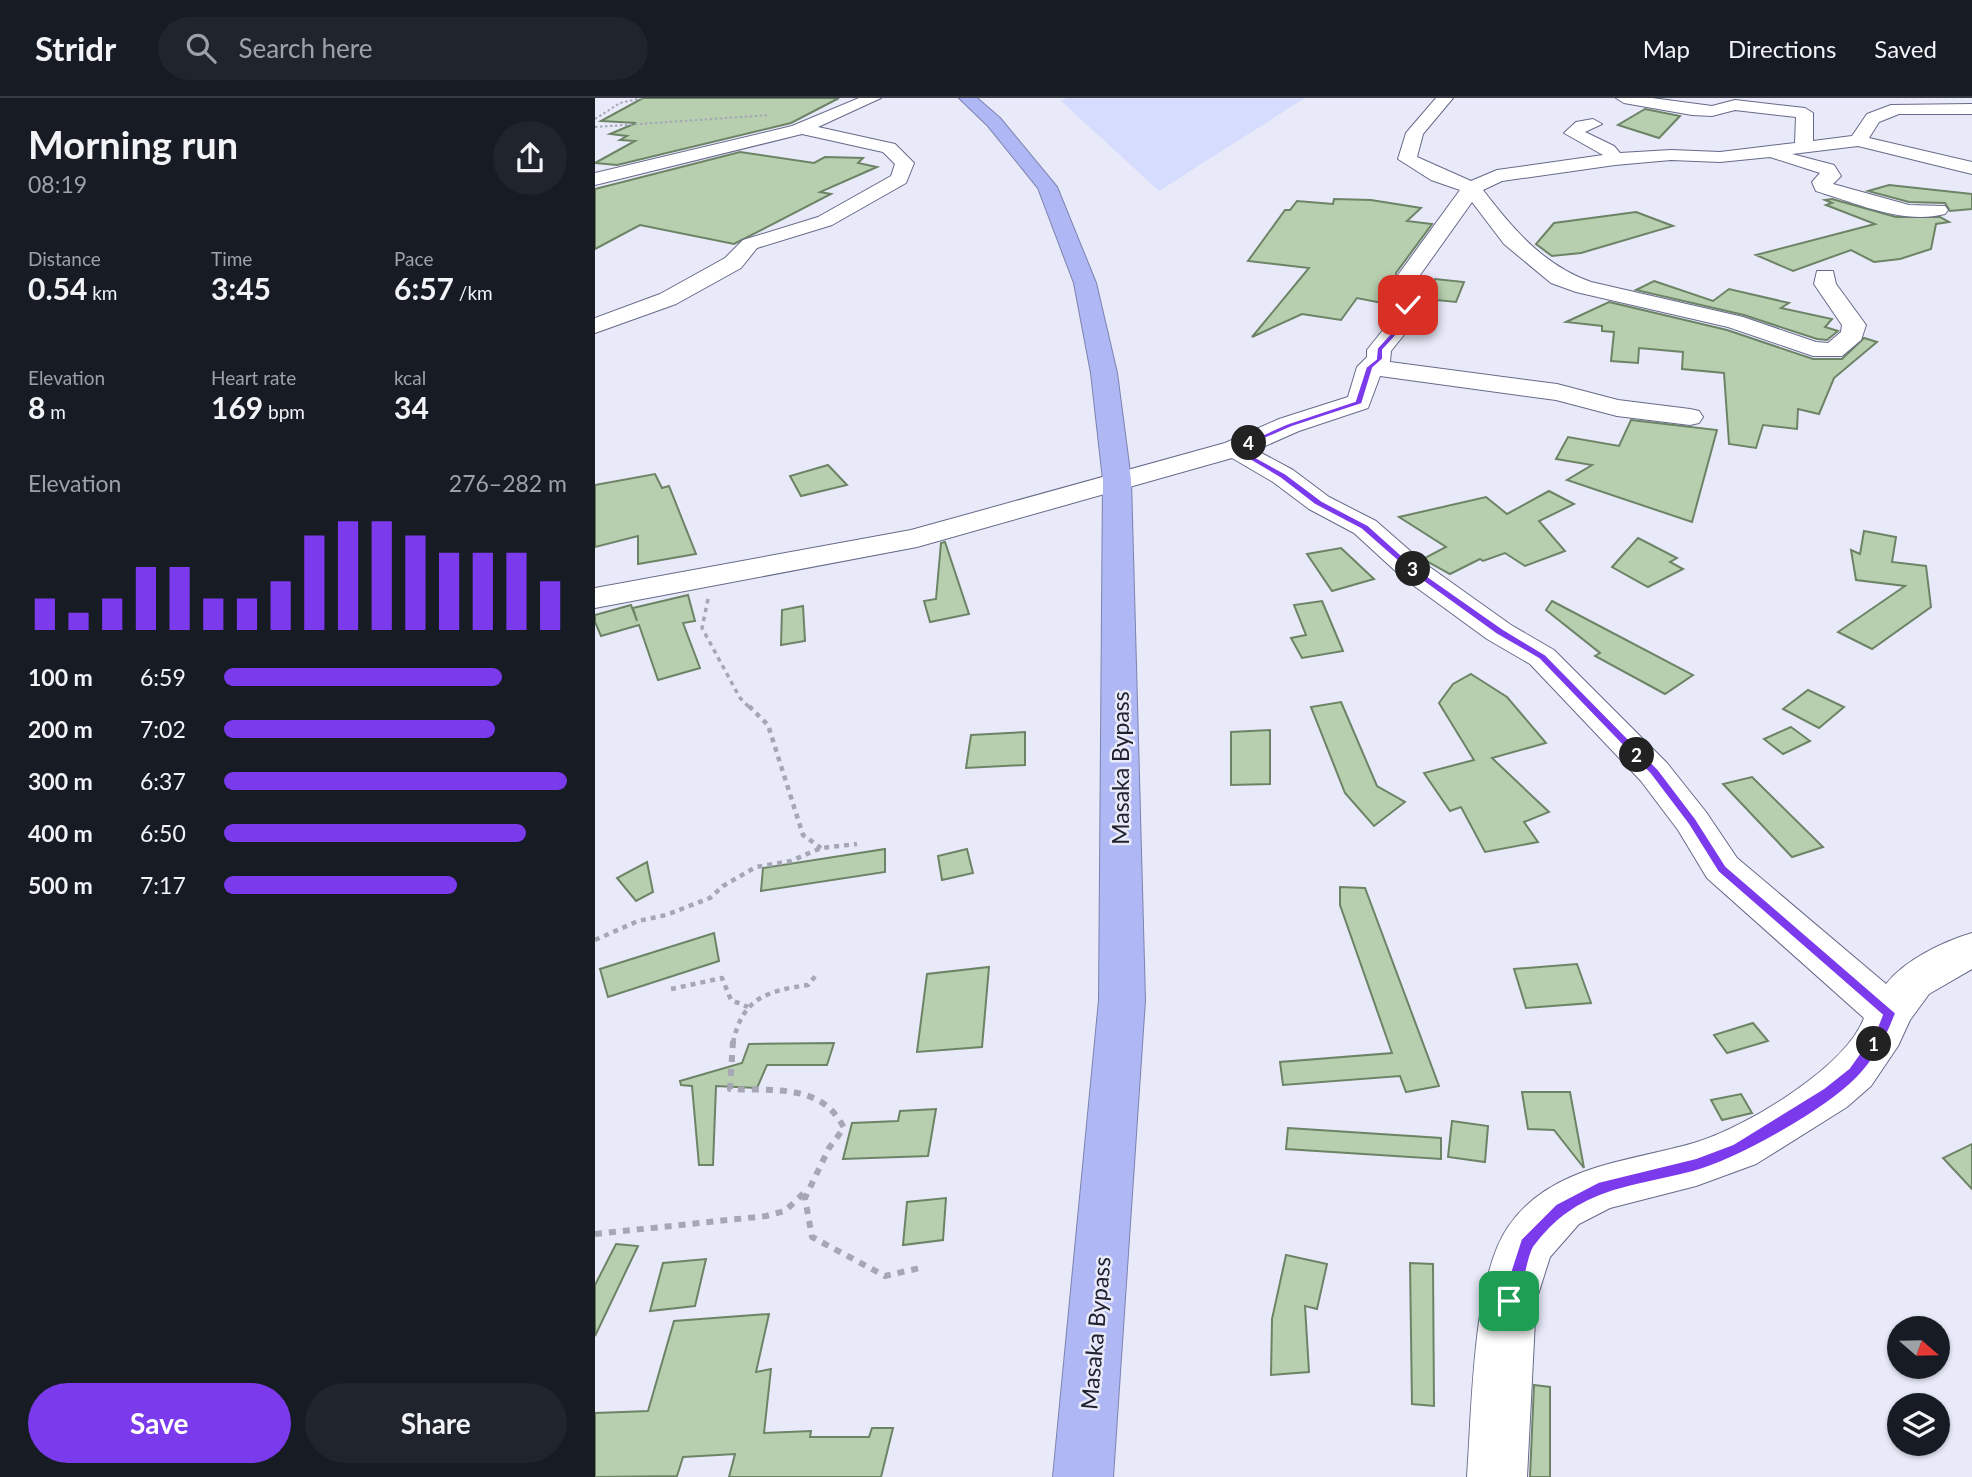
<!DOCTYPE html>
<meta charset="utf-8">
<style>
:root{--surface:#171b24;--page:#20242c;--text:#f1f3f6;--muted:#9ea1a6;--line:#363941;--accent:#7c3aed}
body{margin:0;font-family:Lato,sans-serif;background:var(--page);color:var(--text);height:100vh;display:flex;flex-direction:column;font-size:26px;white-space:nowrap}
*{box-sizing:border-box;margin:0}
p{font-size:23px;color:var(--muted)}
.icon{flex:none;width:38px;height:38px;fill:none;stroke:currentColor;stroke-width:2;stroke-linecap:round;stroke-linejoin:round}
.map{position:relative;flex:1;overflow:hidden}
.details{display:flex;flex-direction:column;background:var(--surface);width:595px}
.details>*{flex:none}
.needle{width:46px;rotate:110deg}
.fabs{position:absolute;left:1292px;top:1218px;display:grid;gap:14px}
.fabs a{display:grid;place-items:center;width:63px;height:63px;border-radius:50%;background:var(--surface);box-shadow:0 2px 5px #0004;font-size:35px}
.pin{position:absolute;display:grid;place-items:center;width:60px;height:60px;color:#fff;margin:-30px;border-radius:14px;box-shadow:0 4px 10px #0006}
.km{position:absolute;width:35px;height:35px;margin:-18px;border-radius:50%;background:#222;color:#fff;font-size:19px;line-height:35px;text-align:center}
.round{display:grid;place-items:center;flex:none;width:74px;height:74px;border-radius:37px;background:var(--page)}
.head{display:flex;align-items:center;justify-content:space-between;height:119px;padding:0 28px}
h1{font-size:38px;font-weight:700;line-height:52px}
.figures{display:grid;grid-template-columns:repeat(3,1fr);gap:10px;height:119px;padding:7px 28px}
.figures div{display:grid;align-content:center}
.figures b{font-size:30px;font-weight:700}
.figures small{font-size:19px;font-weight:400}
.figures p{font-size:19px}
.chart{height:196px;padding:14px 28px}
.chart p{display:flex;justify-content:space-between}
.chart svg{width:100%;height:126px;margin-top:7px;stroke:var(--accent);stroke-width:6}
.primary-button{display:flex;gap:14px;margin-top:auto;padding:14px 28px}
.primary-button a{flex:1;height:80px;border-radius:42px;background:var(--accent);color:#fff;font-size:28px;font-weight:700;line-height:80px;text-align:center}
.primary-button a+a{background:var(--page);color:var(--text)}
ul{padding:0 28px;list-style:none;font-size:23px}
li{display:grid;grid-template-columns:112px 84px 1fr;align-items:center;height:52px}
li i{height:18px;border-radius:9px;background:var(--accent)}
header{display:flex;align-items:center;gap:42px;box-sizing:border-box;height:98px;padding:0 35px;background:var(--surface);border-bottom:2px solid var(--line)}
header strong{font-size:33px}
nav{display:flex;gap:38px;margin-inline-start:auto;font-size:24px}
.search{width:490px;height:63px;background:var(--page);display:flex;align-items:center;gap:18px;box-sizing:border-box;padding:0 24px;border-radius:38px;color:var(--muted);font-size:26px}
main{display:flex;flex:1;min-height:0}
.map>svg:first-child{display:block}
</style>
<header>
<strong>Stridr</strong>
<div class="search"><svg class="icon" aria-label="search" viewBox="0 0 24 24"><circle cx="10" cy="10" r="6"/><path d="M15 15l6 6"/></svg>Search here</div>
<nav><a>Map</a><a>Directions</a><a>Saved</a></nav>
</header>
<main>
<section class="details">
<div class="head"><div><h1>Morning run</h1><p>08:19</p></div><a class="round"><svg class="icon" aria-label="share" viewBox="0 0 24 24"><path d="M12 15V3M7 8l5-5 5 5M5 13v7h14v-7"/></svg></a></div>
<div class="figures">
<div><p>Distance</p><b>0.54<small> km</small></b></div>
<div><p>Time</p><b>3:45</b></div>
<div><p>Pace</p><b>6:57<small> /km</small></b></div>
</div>
<div class="figures">
<div><p>Elevation</p><b>8<small> m</small></b></div>
<div><p>Heart rate</p><b>169<small> bpm</small></b></div>
<div><p>kcal</p><b>34</b></div>
</div>
<div class="chart"><p><span>Elevation</span>276–282 m</p>
<svg viewBox="0 0 160 44" preserveAspectRatio="none"><path d="M5 44V33M15 44V38M25 44V33M35 44V22M45 44V22M55 44V33M65 44V33M75 44V27M85 44V11M95 44V6M105 44V6M115 44V11M125 44V17M135 44V17M145 44V17M155 44V27"/></svg>
</div>
<ul>
<li><b>100 m</b>6:59<i style="width:81%"></i></li>
<li><b>200 m</b>7:02<i style="width:79%"></i></li>
<li><b>300 m</b>6:37<i style="width:100%"></i></li>
<li><b>400 m</b>6:50<i style="width:88%"></i></li>
<li><b>500 m</b>7:17<i style="width:68%"></i></li>
</ul>
<div class="primary-button"><a>Save</a><a>Share</a></div>
</section>
<div class="map">
<svg width="1377" height="1379" viewBox="0 0 1377 1379">
<rect width="100%" height="100%" fill="#e8eaf9"/>
<!-- green -->
<path fill="#d6dcfd" d="M472,0H710L564,93L466,3Z"/>
<!-- building -->
<g fill="#b7cfaf" stroke="#6d8366" stroke-width="2">
<path d="M48,0H244L196,25L22,67L0,65L40,43L25,42L32,38L15,36L41,25L6,23Z"/>
<path d="M1050,11L1085,18L1064,40L1023,27Z"/>
<path d="M145,54L219,65L230,59L268,60L263,65L282,69L225,94L236,96L139,146L45,127L0,151V91Z"/>
<path d="M1294,87L1377,96V111L1355,113L1350,105L1314,104L1273,93Z"/>
<path d="M739,101L776,102L826,110L812,123L837,126L801,175L799,192L787,205L762,200L746,222L707,216L657,239L714,170L653,163L690,112H695L702,103L738,106Z"/>
<path d="M1237,101L1301,119H1345L1354,124L1341,126L1336,151L1305,161L1279,164L1256,152L1198,173L1161,157L1280,126L1231,107L1237,105L1230,102Z"/>
<path d="M1041,114L1078,128L986,155L957,158L941,146L959,125Z"/>
<path d="M840,181L869,184L861,204L831,201Z"/>
<path d="M1059,183L1118,203L1134,191L1194,205L1186,210L1237,221L1230,229L1243,233L1232,242L1222,241L1149,217L1041,192Z"/>
<path d="M1014,204L1132,232L1218,261H1247L1269,240L1282,244L1239,280L1224,316L1203,311L1202,331L1168,327L1161,350L1134,346L1129,275L1087,271L1088,254L1044,250L1043,265L1016,263L1019,234L1007,233V228L971,224Z"/>
<path d="M1036,322L1122,332L1097,424L972,382L997,367L961,361L973,339L1024,348Z"/>
<path d="M233,367L252,387L206,398L195,378Z"/>
<path d="M60,376L67,390L74,388L101,456L43,466V438L0,449V387Z"/>
<path d="M954,393L979,406L944,423L970,453L930,468L910,455L888,463L885,461L855,476L828,461L851,449L804,419L891,399L912,416Z"/>
<path d="M1269,433L1301,439L1297,464L1331,468L1336,509L1277,551L1243,534L1310,488L1261,482L1256,452L1265,456Z"/>
<path d="M1043,440L1082,460L1075,464L1088,471L1053,489L1017,469Z"/>
<path d="M350,444L374,516L335,524L329,503L341,501L346,445Z"/>
<path d="M746,450L779,481L737,493L712,456Z"/>
<path d="M93,497L100,523L88,525L105,570L63,582L44,527L6,538L0,524V517L36,507L42,523L38,510Z"/>
<path d="M727,503L748,553L707,560L696,540L711,537L699,507Z"/>
<path d="M957,503L1098,577L1070,596L1000,558L1005,555L951,512Z"/>
<path d="M208,508L210,543L186,547L187,512Z"/>
<path d="M876,576L912,599L951,645L897,660L954,714L929,724L943,744L890,754L866,709L855,713L829,675L879,662L844,605L858,586Z"/>
<path d="M1213,592L1249,609L1224,630L1188,611Z"/>
<path d="M746,604L782,688L810,704L779,728L750,695L716,609Z"/>
<path d="M1196,629L1215,643L1188,656L1169,641Z"/>
<path d="M675,632V686L636,687V634Z"/>
<path d="M430,634V667L371,670L376,637Z"/>
<path d="M1157,679L1228,749L1197,759L1128,686Z"/>
<path d="M290,751V774L166,793L168,770Z"/>
<path d="M372,751L378,775L347,782L343,758Z"/>
<path d="M52,764L58,794L41,803L22,780Z"/>
<path d="M745,789L770,790L844,988L811,994L805,978L688,987L685,964L797,955L745,807Z"/>
<path d="M119,835L124,863L13,899L5,871Z"/>
<path d="M982,866L996,905L931,910L919,871Z"/>
<path d="M394,869L387,949L322,954L332,876Z"/>
<path d="M1158,925L1173,943L1132,955L1119,937Z"/>
<path d="M239,945L232,967H172L162,990L121,988L118,1067H104L97,988L86,987L85,983L147,965L154,946Z"/>
<path d="M927,994H975L989,1070L959,1032L933,1031Z"/>
<path d="M1146,996L1157,1015L1127,1022L1116,1002Z"/>
<path d="M341,1011L333,1058L248,1061L257,1025L303,1023L305,1013Z"/>
<path d="M857,1023L893,1028L890,1064L853,1059Z"/>
<path d="M693,1030L846,1040V1061L691,1051Z"/>
<path d="M1377,1046V1091L1348,1060Z"/>
<path d="M351,1100L348,1142L308,1147L312,1104Z"/>
<path d="M21,1146L43,1148L0,1238V1187Z"/>
<path d="M691,1157L732,1166L722,1211L710,1208L714,1274L676,1277L677,1221Z"/>
<path d="M111,1161L100,1208L55,1213L68,1165Z"/>
<path d="M815,1165L838,1166L839,1308L817,1306Z"/>
<path d="M174,1216L161,1274L176,1271L169,1335L216,1333L215,1339H274L277,1330H298L286,1379H134L140,1356L88,1359L82,1378L0,1379V1315L53,1313L79,1223Z"/>
<path d="M939,1287L955,1289V1379H935Z"/>
</g>
<g fill="none" stroke-linecap="round" stroke-linejoin="round">
<defs>
<g id="minor">
<path d="M264,0H286L223,29L300,46L319,65L311,85L237,127L162,150L146,170L81,206L0,235V220L65,196L130,160L148,142L223,119L296,78L300,66L288,54L207,36L0,87V75L197,28Z"/>
<path d="M841,0H858L828,36L822,59L876,83L902,72L1008,57L969,35L981,24L998,21L1007,26L990,34L1019,48L1025,55L1076,52L1125,54L1200,45L1201,19L1140,12L1117,18L1097,17L1029,5L1021,0H1057L1117,8L1140,2L1210,10L1218,15V43L1257,38L1272,16L1296,7L1377,6V16H1304L1284,24L1274,40L1377,64V76L1263,48L1197,56L1239,67L1246,78L1238,86L1314,107L1350,108L1353,112L1350,116C1308,127 1261,105 1221,93L1217,84L1225,75L1175,59L1125,64L1076,62L1020,67L907,83L888,92C918,131 948,167 996,184L1148,219L1221,244L1233,245L1246,234L1247,227L1219,186L1222,173H1238L1241,186L1271,227L1266,242L1247,258H1218L1133,229L981,194L956,185L909,146L877,104L825,177L824,218L796,253L795,264L962,286L1023,302L1095,311L1104,313L1108,319L1104,325L1095,327L1022,318L961,302L785,278L773,310L704,333L661,352L698,372L734,399L781,423L829,465L916,527L959,552L1072,665L1111,714L1142,760L1291,886C1310,862 1347,844 1377,835V871L1334,896L1315,922L1303,948L1276,988L1252,1009L1161,1066L1101,1088L1015,1110L984,1126L955,1159L941,1203L932,1379H872C877,1314 877,1181 913,1129C956,1066 1036,1064 1102,1044C1151,1029 1251,969 1269,920L1112,780L1083,732L1046,683L935,566L892,541L807,479L759,435L714,411L678,384L637,360L322,449L0,510V490L316,432L630,345L684,321L753,299L762,269L772,259V252L800,217L803,177L865,92L836,82L803,61L811,35Z"/>
</g>
<path id="highway" d="M364,0H382L405,20L462,89L501,185L522,275L536,382L550,902L518,1379H458L504,902L508,382L496,275L479,185L443,90L393,28Z"/>
</defs>
<!-- minor casing -->
<use href="#minor" stroke="#666a8a" stroke-width="2"/>
<!-- highway casing -->
<use href="#highway" stroke="#7d83af" stroke-width="2"/>
<!-- path-far3 -->
<g stroke="#a5a7b5" stroke-width="2" stroke-dasharray="2.5 2.5" stroke-linecap="butt">
<path d="M0,21L25,5L47,0"/>
<path d="M0,29L175,17"/>
</g>
<!-- path-far2 -->
<path stroke="#a5a7b5" stroke-width="3.5" stroke-dasharray="4.5 4.5" stroke-linecap="butt" d="M113,501L107,530L145,600L155,610"/>
<!-- path-far1 -->
<g stroke="#a5a7b5" stroke-width="4.5" stroke-dasharray="5 5" stroke-linecap="butt">
<path d="M154,608L173,627L208,737L226,750"/>
<path d="M0,842L43,823L71,817L115,800L128,788L161,769L196,763L226,750L262,746"/>
<path d="M76,891L127,880L136,902L153,909"/>
<path d="M138,945C147,900 172,893 213,887L222,876"/>
</g>
<!-- path -->
<g stroke="#a5a7b5" stroke-width="6" stroke-dasharray="7 7" stroke-linecap="butt">
<path d="M138,943L135,991C178,993 227,985 249,1030L234,1050L210,1100L217,1139L290,1178L329,1169"/>
<path d="M0,1136L171,1118L190,1113L212,1092"/>
</g>
<!-- minor -->
<use href="#minor" fill="#fff" fill-rule="evenodd"/>
<!-- highway -->
<use href="#highway" fill="#afb7f4" fill-rule="evenodd"/>
</g>
<!-- route -->
<path fill="#7c3aed" stroke="#fff" stroke-width="2" d="M811,206L817,207L811,227L788,252V261L778,270L767,306L697,329L646,351L691,376L727,403L773,427L821,470L908,531L951,557L1063,671L1101,721L1131,768L1301,915C1293,937 1280,961 1263,979C1230,1013 1144,1061 1098,1074C1056,1085 1009,1089 973,1115C962,1122 947,1138 939,1149C930,1163 930,1205 914,1211L906,1203L926,1141L961,1106L1003,1084L1101,1060L1138,1046L1229,990L1254,970L1281,932L1287,917L1123,774L1093,726L1055,676L944,561L901,536L815,474L766,431L720,407L685,380L636,351L691,326L760,303L771,269L781,261L782,250L804,226Z"/>
<g text-anchor="middle" dominant-baseline="central" stroke-width="5" stroke-linejoin="round" paint-order="stroke">
<!-- street labels -->
<g font-size="23" fill="#20222f" stroke="#e8eaf9">
<text transform="translate(525 670) rotate(-90)">Masaka Bypass</text>
<text transform="translate(500 1235) rotate(-85)">Masaka Bypass</text>
</g>
</g>
</svg>
<div class="fabs">
<a><svg class="needle" viewBox="-14 -14 28 28"><path d="M0-13l5 13h-10z" fill="#e53935"/><path d="M0 13l5-13h-10z" fill="#9ea1a6"/></svg></a>
<a><svg class="icon" aria-label="layers" viewBox="0 0 24 24"><path d="M12 4l9 5-9 5-9-5zM3 14l9 5 9-5"/></svg></a>
</div>
<div class="pin" style="left:914px;top:1203px;background:#1e9e55"><svg class="icon" aria-label="arrive" viewBox="0 0 24 24"><path d="M6 21V4h12l-3 4 3 4H6"/></svg></div>
<div class="pin" style="left:813px;top:207px;background:#d93025"><svg class="icon" aria-label="check" viewBox="0 0 24 24"><path d="M5 12l5 5 9-10"/></svg></div>
<b class="km" style="left:1279px;top:946px">1</b>
<b class="km" style="left:1042px;top:657px">2</b>
<b class="km" style="left:818px;top:471px">3</b>
<b class="km" style="left:654px;top:345px">4</b>
</div>
</main>
